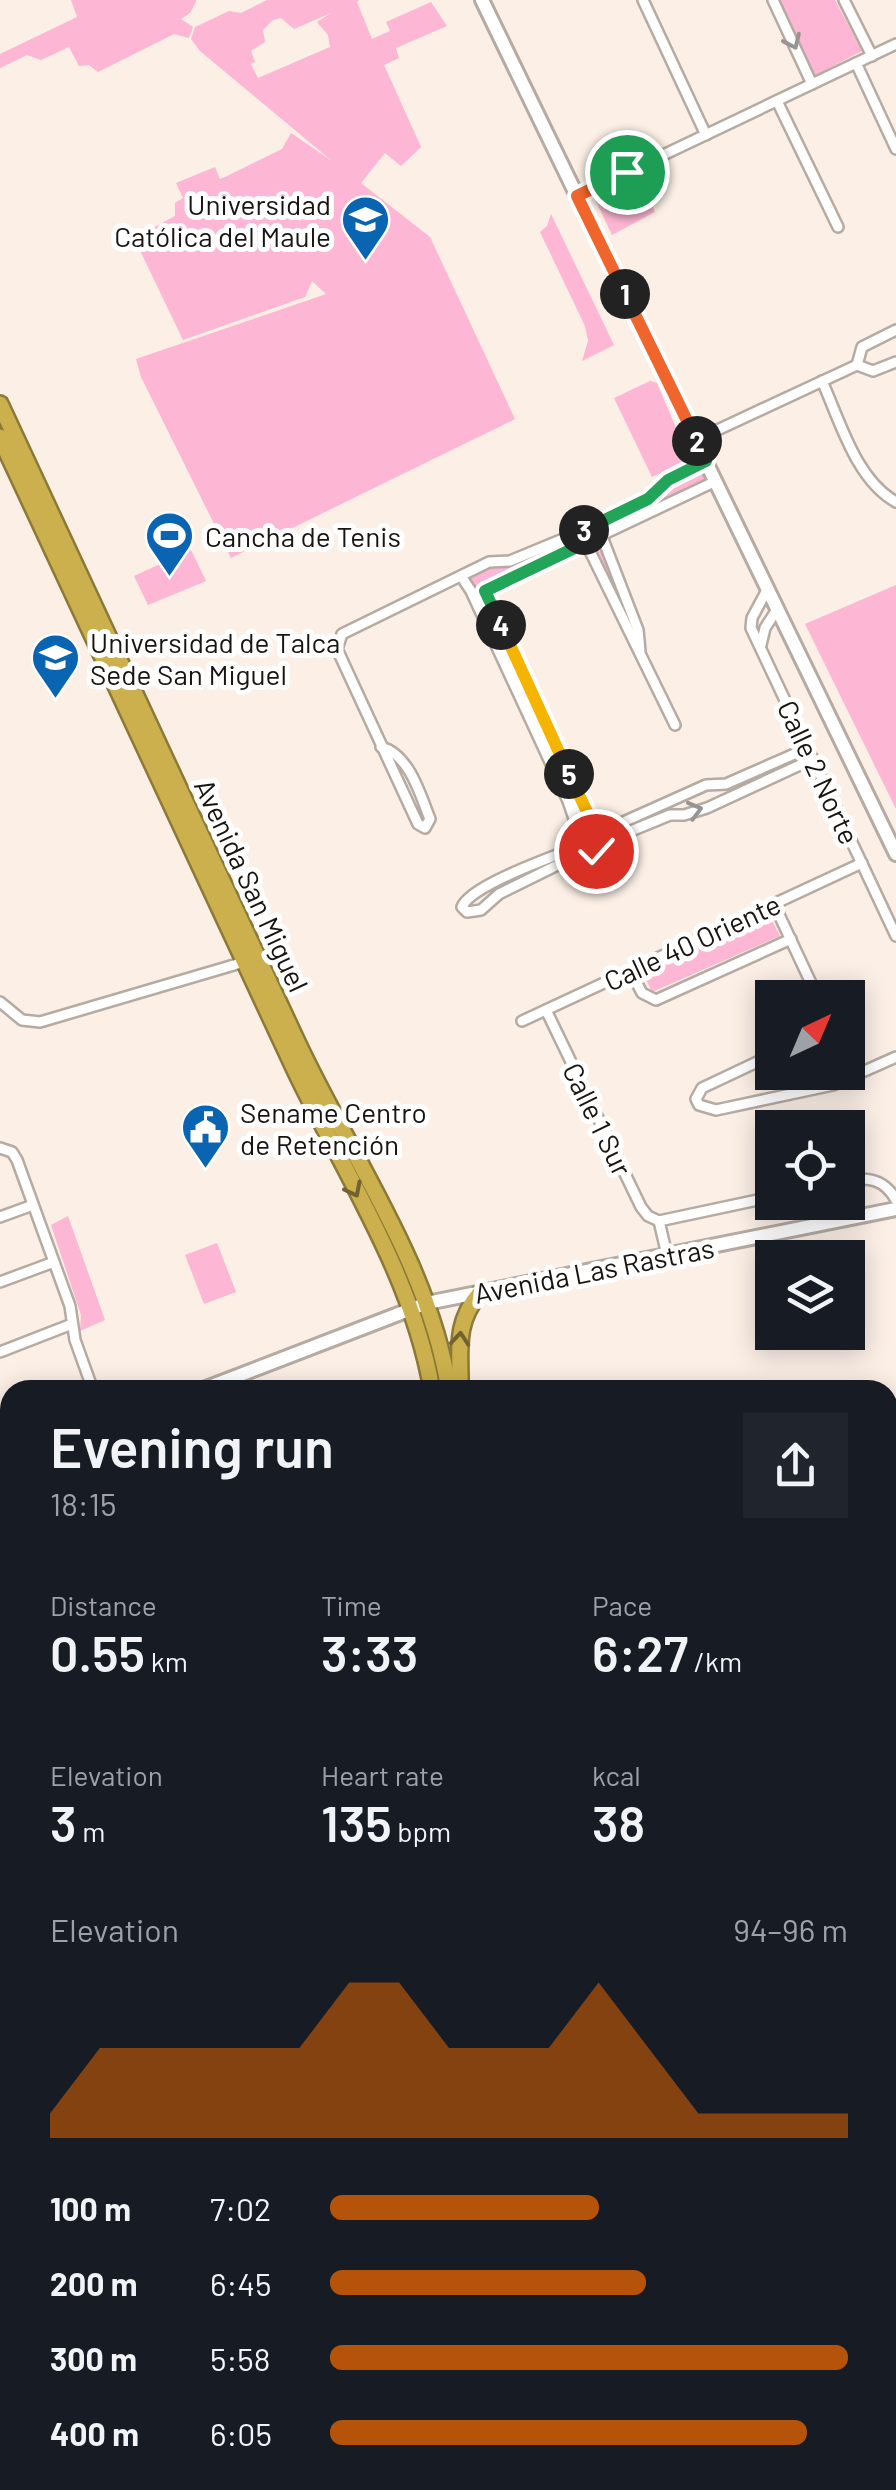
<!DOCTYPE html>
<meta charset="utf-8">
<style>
:root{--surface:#171b24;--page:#20242c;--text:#f1f3f6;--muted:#9ea1a6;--accent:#b45309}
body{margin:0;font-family:Barlow,sans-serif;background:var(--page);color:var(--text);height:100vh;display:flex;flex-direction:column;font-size:38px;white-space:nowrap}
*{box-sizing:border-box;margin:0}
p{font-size:32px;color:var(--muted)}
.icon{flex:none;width:55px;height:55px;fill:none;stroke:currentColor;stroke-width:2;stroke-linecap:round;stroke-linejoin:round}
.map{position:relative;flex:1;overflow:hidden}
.details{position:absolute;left:0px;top:1380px;width:898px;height:1110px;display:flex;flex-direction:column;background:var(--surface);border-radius:30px 30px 0 0;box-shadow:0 5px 25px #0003}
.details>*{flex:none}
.needle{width:65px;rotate:44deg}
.fabs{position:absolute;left:755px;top:980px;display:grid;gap:20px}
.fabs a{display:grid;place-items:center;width:110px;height:110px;border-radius:0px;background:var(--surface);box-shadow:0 5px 25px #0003;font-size:50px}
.pin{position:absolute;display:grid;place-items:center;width:85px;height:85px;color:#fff;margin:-42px;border:5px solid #fff;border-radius:50%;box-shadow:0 2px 10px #0007}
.km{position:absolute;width:50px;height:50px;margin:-25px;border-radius:50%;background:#222;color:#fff;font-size:28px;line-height:50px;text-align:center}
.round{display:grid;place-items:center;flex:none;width:105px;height:105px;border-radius:0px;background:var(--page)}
.overview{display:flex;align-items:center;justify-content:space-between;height:170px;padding:0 50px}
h1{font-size:55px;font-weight:600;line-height:75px}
.stats{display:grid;grid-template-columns:repeat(3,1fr);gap:15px;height:170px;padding:10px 50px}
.stats div{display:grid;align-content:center}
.stats b{font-size:50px;font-weight:600}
.stats small{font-size:28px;font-weight:400}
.stats p{font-size:28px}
.chart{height:280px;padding:20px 50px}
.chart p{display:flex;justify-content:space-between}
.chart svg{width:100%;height:180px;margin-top:10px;fill:var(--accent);opacity:.7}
ul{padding:0 50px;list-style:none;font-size:32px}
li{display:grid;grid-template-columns:160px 120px 1fr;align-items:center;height:75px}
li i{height:25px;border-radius:12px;background:var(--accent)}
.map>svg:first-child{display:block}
</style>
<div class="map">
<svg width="896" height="2490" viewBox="0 0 896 2490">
<rect width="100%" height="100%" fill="#fbefe6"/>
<!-- green -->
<g fill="#fdb6d3" fill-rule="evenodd">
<path d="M71,0H196V2L190,13L181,19L193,27L189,38L174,34L98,72L89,65L79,66L69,47L41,60L27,55L0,68V54L77,17Z"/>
<path d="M267,0H359L357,2L372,39L390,31L386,22L431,2L447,26L396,48L399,58L384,65L421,147L401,166L385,153L361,183L430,237L515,419L231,558L141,377L136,359L326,294L312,281L305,297L183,340L134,238L175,216V203L183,198L176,183L215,167L220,179L225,177L282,149L291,133L332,161L200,51L191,39L195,27L229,11L241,13ZM331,13L317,22L328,35L330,47L258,78L251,64L255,62L251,51L265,42L263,30L273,20L281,18L294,29Z"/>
<path d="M777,0H835L862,51L814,76Z"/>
<path d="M638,175L655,212L612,235L593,195Z"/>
<path d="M551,214L614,345L582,361L588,341L585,326L540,232L547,226Z"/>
<path d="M650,381L657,383L688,456L685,461L652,477L614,398Z"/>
<path d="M706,461L716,481L596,538L638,630L640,654L585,543L485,591L604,842L588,850L461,576L489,562H506L591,527Z"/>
<path d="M191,550L206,581L148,605L134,576Z"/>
<path d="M896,585V809L805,624Z"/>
<path d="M769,915L780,936L652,992L643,973Z"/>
<path d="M68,1216L105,1320L80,1331L81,1315L51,1225Z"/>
<path d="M217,1243L236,1292L204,1304L185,1255Z"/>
<path d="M896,1609V1821L888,1799V1611Z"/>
</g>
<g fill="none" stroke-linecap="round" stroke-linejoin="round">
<defs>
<g id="street">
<path d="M643,0L706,135"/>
<path d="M773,0L812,84"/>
<path d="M844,0L872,56"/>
<path d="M856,63L896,149"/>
<path d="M777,101L838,227"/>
<path d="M577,196L896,44"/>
<path d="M857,365L862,347L896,330"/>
<path d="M822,381C840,421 856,480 896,502"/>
<path d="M696,440L857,365L873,371L896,362"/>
<path d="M601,534L638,630L640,651"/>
<path d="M584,539L675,725"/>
<path d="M461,576L471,591L568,801L583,845L588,850L596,851L604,842L670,815H684L707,808L813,759"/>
<path d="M768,588L752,618L751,628L896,936"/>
<path d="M483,591L716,481"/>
<path d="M485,591L604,842"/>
<path d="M761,645L765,628L778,608"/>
<path d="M381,747C409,754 420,794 430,819L425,828L418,824L337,649L342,634L489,562L510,561L580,532L648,499L668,481L706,461"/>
<path d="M601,832L706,785L726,784L808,748"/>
<path d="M583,845C558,855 470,885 462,907L467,912L481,910L499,894L588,850"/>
<path d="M774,904L818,998"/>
<path d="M630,970L642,993L656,1000L791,939"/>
<path d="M0,1002L22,1020L40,1022L244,962"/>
<path d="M546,1010L641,1207L648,1216L659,1221"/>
<path d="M522,1021L862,863"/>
<path d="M772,1055L702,1088L696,1099L699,1105L716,1110L833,1085L896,1057"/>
<path d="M848,1062L855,1077"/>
<path d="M0,1148L12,1152L17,1160L70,1306L75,1340L93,1390"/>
<path d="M848,1181C869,1176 885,1180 896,1200"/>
<path d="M0,1217L33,1205"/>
<path d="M667,1255L659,1221L772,1197"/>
<path d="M0,1282L54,1262"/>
<path d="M0,1352L72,1324"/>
<path d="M0,1428L10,1424"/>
<path d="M888,1598L896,1597"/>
<path d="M888,2408L896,2404"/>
<path d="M585,2480V2490"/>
<path d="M687,2490L711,2480"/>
</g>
<g id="secondary">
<path d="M482,0L896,854"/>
<path d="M201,1390L427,1303L896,1209"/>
<path d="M0,1469L10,1465"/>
</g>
<g id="highway">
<path d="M0,404C100,617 197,831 298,1044C351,1157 429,1264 449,1390"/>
<path d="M0,437C98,648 196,859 295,1070C344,1173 413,1276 432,1390"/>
<path d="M460,1390C461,1353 453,1324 480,1293"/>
<path d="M533,2480V2490"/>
<path d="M553,2480V2490"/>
</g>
</defs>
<!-- street casing -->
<use href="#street" stroke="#b5aba2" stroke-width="14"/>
<!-- secondary casing -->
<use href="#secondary" stroke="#b5aba2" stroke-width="18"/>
<!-- highway casing -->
<use href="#highway" stroke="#8c7938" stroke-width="20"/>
<!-- street -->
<use href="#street" stroke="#fff" stroke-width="9"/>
<!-- secondary -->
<use href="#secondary" stroke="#fff" stroke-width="12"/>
<!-- highway -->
<use href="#highway" stroke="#cbb04d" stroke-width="15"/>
</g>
<!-- one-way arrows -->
<defs><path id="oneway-chevron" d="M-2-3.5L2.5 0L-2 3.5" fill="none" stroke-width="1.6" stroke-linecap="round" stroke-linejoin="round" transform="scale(2.5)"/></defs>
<g stroke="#979594">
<use href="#oneway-chevron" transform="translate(793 42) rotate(65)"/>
<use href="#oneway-chevron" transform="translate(695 810) rotate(-15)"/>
</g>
<g stroke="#71622f">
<use href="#oneway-chevron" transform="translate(354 1190) rotate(63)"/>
<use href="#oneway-chevron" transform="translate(460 1339) rotate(-85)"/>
</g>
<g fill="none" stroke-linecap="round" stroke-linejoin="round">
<defs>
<path id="split-1" d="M625,294L577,196L627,172"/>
<path id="split-2" d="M625,294L697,441"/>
<path id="split-3" d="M584,530L648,499L668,480L706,461L697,441"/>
<path id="split-4" d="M501,625L485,591L585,543L580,532L584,530"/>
<path id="split-5" d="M501,625L569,774"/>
<path id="split-6" d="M569,774L592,822L604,839L602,846L596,851"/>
</defs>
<!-- split-1 casing -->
<use href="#split-1" stroke="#fff" stroke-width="20"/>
<!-- split-2 casing -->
<use href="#split-2" stroke="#fff" stroke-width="20"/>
<!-- split-3 casing -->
<use href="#split-3" stroke="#fff" stroke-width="20"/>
<!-- split-4 casing -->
<use href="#split-4" stroke="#fff" stroke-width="20"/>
<!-- split-5 casing -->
<use href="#split-5" stroke="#fff" stroke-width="20"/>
<!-- split-6 casing -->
<use href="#split-6" stroke="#fff" stroke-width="20"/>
<!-- split-1 -->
<use href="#split-1" stroke="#f0652b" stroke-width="12"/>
<!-- split-2 -->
<use href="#split-2" stroke="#f0652b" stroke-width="12"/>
<!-- split-3 -->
<use href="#split-3" stroke="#22a559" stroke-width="12"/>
<!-- split-4 -->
<use href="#split-4" stroke="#22a559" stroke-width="12"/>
<!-- split-5 -->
<use href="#split-5" stroke="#f5b400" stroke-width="12"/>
<!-- split-6 -->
<use href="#split-6" stroke="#f5b400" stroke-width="12"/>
</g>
<!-- icons -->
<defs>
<symbol id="university-pin" viewBox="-11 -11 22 30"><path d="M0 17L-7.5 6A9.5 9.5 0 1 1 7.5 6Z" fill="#0964b1" stroke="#fff"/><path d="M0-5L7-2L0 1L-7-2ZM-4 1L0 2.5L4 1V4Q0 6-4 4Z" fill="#fff"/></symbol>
<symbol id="stadium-pin" viewBox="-11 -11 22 30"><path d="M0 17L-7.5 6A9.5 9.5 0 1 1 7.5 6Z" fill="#0964b1" stroke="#fff"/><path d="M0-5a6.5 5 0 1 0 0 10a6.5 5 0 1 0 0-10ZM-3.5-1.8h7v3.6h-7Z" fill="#fff"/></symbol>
<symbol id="civic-pin" viewBox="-11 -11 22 30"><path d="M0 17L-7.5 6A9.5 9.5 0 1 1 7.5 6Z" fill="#0964b1" stroke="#fff"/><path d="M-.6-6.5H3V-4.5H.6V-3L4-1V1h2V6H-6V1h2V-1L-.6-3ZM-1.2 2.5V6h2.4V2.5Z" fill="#fff"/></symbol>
</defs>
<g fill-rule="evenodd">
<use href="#university-pin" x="338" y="192" width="55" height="75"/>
<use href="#stadium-pin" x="142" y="508" width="55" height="75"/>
<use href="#university-pin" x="28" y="630" width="55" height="75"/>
<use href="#civic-pin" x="178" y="1100" width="55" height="75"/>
</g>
<g text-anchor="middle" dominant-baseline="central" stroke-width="10" stroke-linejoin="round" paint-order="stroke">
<!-- poi labels -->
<g font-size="28" fill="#171411" stroke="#fff" text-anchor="start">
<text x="331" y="204" text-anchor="end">Universidad<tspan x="331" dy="32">Católica del Maule</tspan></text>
<text x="205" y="536">Cancha de Tenis</text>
<text x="90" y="642">Universidad de Talca<tspan x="90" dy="32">Sede San Miguel</tspan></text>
<text x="240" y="1112">Sename Centro<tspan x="240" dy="32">de Retención</tspan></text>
</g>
<!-- street labels -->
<g font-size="28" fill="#171411" stroke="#fff">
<text transform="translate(819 772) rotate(65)">Calle 2 Norte</text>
<text transform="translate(252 885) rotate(65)">Avenida San Miguel</text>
<text transform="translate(692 942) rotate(-25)">Calle 40 Oriente</text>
<text transform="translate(598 1119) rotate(64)">Calle 1 Sur</text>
<text transform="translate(594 1270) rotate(-11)">Avenida Las Rastras</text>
</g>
</g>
</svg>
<div class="fabs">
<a><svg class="needle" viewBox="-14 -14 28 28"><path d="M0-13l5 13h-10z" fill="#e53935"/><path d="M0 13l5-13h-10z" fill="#9ea1a6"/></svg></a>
<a><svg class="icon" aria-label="locate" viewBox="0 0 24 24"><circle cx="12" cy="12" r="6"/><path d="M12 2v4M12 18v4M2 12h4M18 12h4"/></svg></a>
<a><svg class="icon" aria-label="layers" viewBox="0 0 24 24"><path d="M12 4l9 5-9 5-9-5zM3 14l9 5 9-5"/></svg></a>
</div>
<div class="pin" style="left:627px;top:172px;background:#1e9e55"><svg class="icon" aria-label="arrive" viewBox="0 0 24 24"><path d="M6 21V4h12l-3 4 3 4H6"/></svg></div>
<div class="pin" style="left:596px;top:851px;background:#d93025"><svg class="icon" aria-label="check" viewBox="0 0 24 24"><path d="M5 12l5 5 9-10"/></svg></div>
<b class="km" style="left:625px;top:294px">1</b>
<b class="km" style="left:697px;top:441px">2</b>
<b class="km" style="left:584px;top:530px">3</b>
<b class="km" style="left:501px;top:625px">4</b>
<b class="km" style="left:569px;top:774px">5</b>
<section class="details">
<div class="overview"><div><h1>Evening run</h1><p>18:15</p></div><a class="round"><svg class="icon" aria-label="share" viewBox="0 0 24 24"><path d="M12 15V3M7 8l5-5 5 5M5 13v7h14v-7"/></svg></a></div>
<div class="stats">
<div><p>Distance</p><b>0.55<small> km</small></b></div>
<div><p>Time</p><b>3:33</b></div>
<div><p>Pace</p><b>6:27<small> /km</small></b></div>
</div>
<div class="stats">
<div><p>Elevation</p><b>3<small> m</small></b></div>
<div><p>Heart rate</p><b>135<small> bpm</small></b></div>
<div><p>kcal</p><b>38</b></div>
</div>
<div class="chart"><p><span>Elevation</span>94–96 m</p>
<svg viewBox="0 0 160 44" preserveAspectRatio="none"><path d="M0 44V38L10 22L20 22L30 22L40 22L50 22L60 6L70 6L80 22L90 22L100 22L110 6L120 22L130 38L140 38L150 38L160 38V44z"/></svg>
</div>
<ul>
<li><b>100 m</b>7:02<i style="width:52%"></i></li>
<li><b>200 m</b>6:45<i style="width:61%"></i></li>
<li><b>300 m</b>5:58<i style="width:100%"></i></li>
<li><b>400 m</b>6:05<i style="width:92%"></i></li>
</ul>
</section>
</div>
